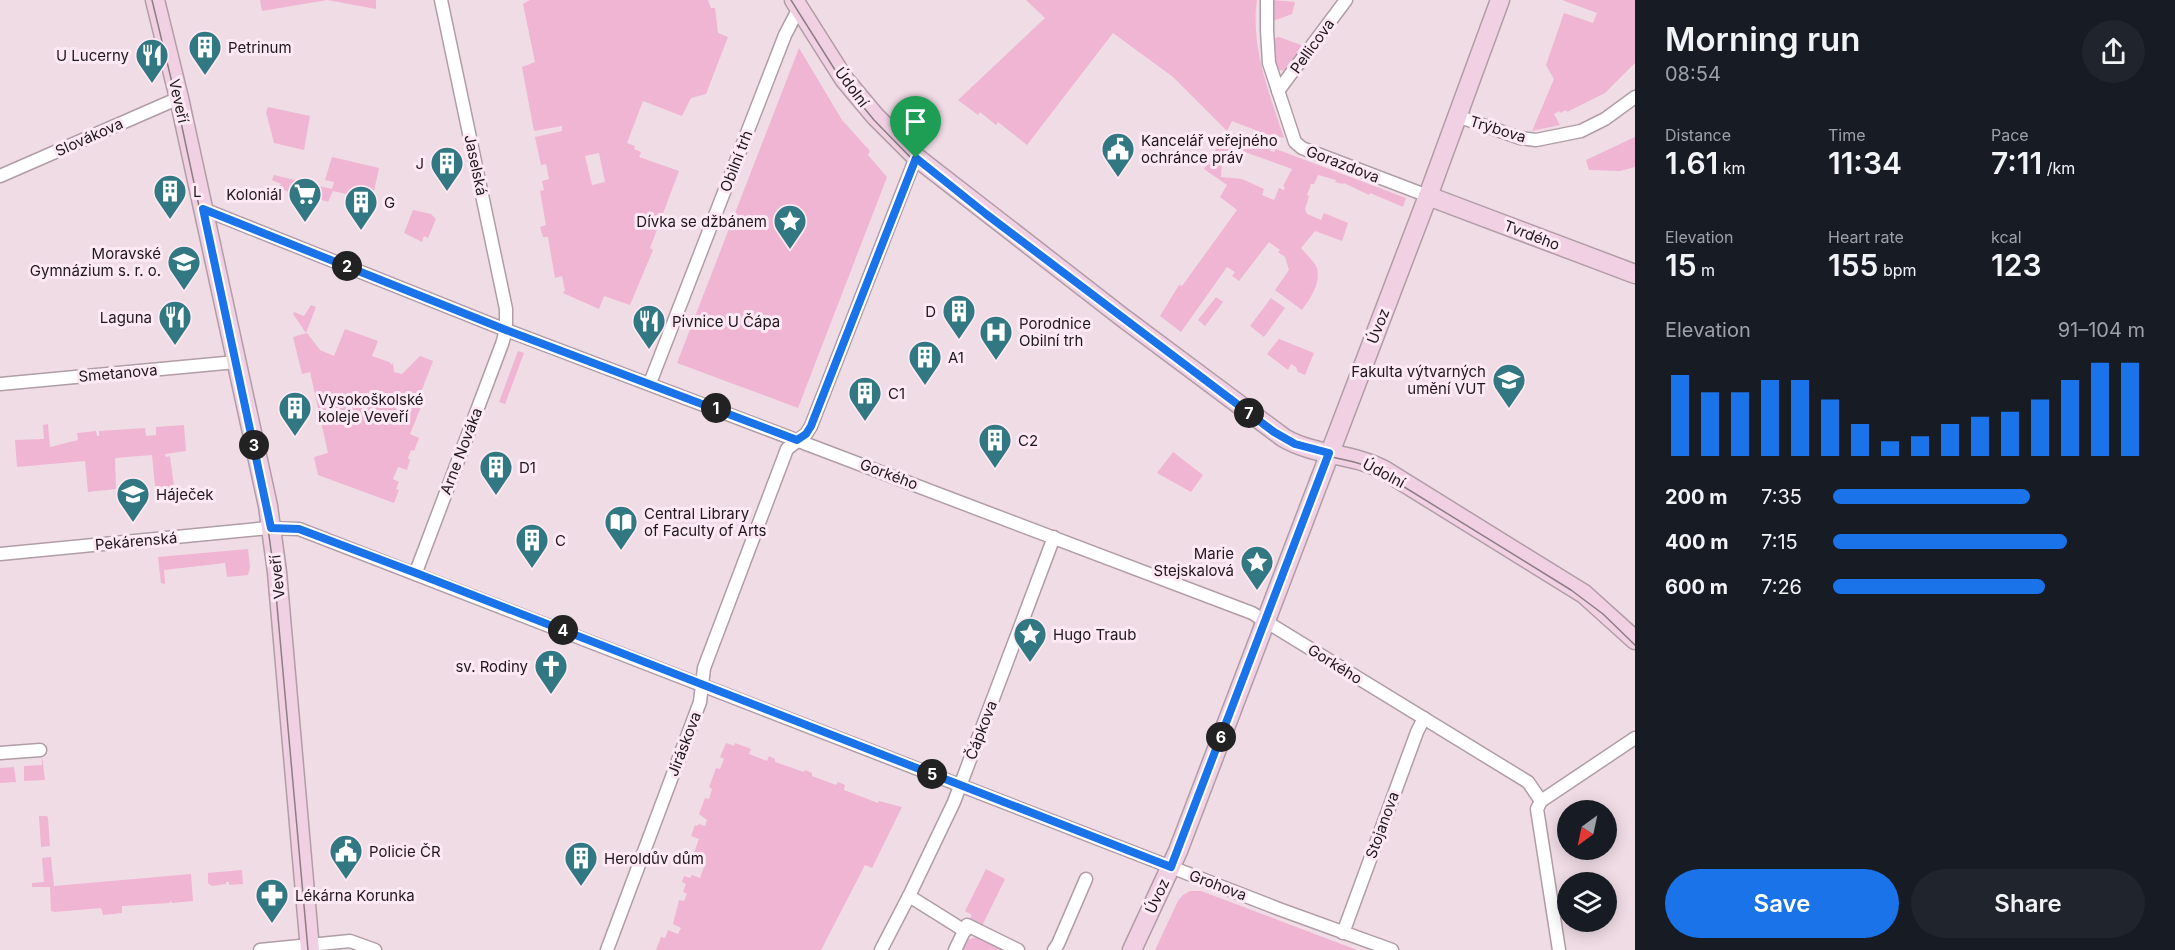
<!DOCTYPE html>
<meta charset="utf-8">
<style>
:root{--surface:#171b24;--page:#20242c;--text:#f1f3f6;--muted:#9ea1a6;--accent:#1a73e8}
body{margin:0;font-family:Inter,sans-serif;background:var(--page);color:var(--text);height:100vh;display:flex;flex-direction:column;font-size:22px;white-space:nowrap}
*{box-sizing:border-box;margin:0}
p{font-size:20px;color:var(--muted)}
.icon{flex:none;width:33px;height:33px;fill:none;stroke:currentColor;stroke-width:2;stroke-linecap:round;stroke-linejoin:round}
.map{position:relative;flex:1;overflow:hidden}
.sheet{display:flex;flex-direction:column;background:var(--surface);width:540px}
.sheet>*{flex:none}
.needle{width:39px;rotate:213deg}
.tools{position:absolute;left:1557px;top:800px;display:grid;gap:12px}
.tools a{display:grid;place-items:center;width:60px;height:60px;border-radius:50%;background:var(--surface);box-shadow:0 3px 15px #0003;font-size:30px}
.pin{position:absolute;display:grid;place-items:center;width:51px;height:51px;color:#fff;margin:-62px -26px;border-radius:50% 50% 50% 0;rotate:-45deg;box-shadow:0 0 6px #0007}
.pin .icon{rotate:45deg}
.km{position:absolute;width:30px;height:30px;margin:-15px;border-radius:50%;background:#222;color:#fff;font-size:16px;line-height:30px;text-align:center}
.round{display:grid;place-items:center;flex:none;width:63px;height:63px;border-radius:32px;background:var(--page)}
.overview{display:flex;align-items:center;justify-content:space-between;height:102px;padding:0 30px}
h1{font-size:33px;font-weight:600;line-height:45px}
.metrics{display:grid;grid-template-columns:repeat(3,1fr);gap:9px;height:102px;padding:6px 30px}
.metrics div{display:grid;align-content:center}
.metrics b{font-size:30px;font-weight:600}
.metrics small{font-size:16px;font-weight:400}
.metrics p{font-size:16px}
.chart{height:168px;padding:12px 30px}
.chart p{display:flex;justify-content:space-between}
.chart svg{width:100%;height:108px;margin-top:6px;stroke:var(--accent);stroke-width:6}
.button{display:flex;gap:12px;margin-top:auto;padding:12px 30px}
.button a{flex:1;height:69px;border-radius:36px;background:var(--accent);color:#fff;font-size:24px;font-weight:600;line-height:69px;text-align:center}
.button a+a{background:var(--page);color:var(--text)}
ul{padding:0 30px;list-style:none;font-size:20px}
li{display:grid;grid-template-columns:96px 72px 1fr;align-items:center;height:45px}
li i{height:15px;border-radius:8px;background:var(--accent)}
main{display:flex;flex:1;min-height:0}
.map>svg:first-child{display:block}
</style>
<main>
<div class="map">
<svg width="1635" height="950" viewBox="0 0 1635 950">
<rect width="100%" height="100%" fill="#f0dce5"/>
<!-- green -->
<g fill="#efb5d3" fill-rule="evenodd">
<path d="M260,0H376V9L327,0L262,11Z"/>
<path d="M530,0H708L711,8H715L718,33L728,37L706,94L691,98L682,116L643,101L627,143L635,146L634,149L641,152L639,157L679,171L650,248L653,250L630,305L604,296L599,309L563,293L565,290L562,276L555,278L548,237H543L540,227L546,225L540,191L544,190L542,181L549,179L546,164L541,165L535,137L562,131V126L534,131L522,67L535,62L523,4ZM599,153L605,182L592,185L585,156Z"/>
<path d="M1026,0H1257C1250,45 1270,96 1284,138L1277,136L1276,138L1232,121L1227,131L1271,147L1270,151L1274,152L1276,149L1406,198L1403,207L1370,193L1369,195L1344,183L1343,184L1335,182L1336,180L1318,175L1314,184H1310L1311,185L1307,195L1309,196L1305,209L1307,214L1321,220L1324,213L1348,223L1342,241L1315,231L1301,248C1306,254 1314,261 1317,268C1321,284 1310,298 1302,310L1275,290L1289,270L1285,257L1278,252L1280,250L1269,242L1239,281L1232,276L1235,272L1227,267L1181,332L1160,316L1179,285L1182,286L1237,210L1220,197L1227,185L1204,169L1227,131L1173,77L1113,33L1027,145L998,122L996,125L980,112L978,115L958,100L1045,18ZM1245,152L1292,169L1283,186L1285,187L1284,190L1279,188L1274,200L1262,195L1264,189L1242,179L1221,177L1222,158H1243Z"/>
<path d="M1273,0L1295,2L1292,14L1273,21Z"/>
<path d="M1562,0H1635V63L1605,93L1567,112L1566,110L1560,113L1559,111L1554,114L1560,125L1532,131L1554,79L1546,65L1564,13L1593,23L1597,13Z"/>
<path d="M1279,37L1304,46L1285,71L1279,70C1273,61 1272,48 1274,38Z"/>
<path d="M799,48L842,120L870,151L868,155L887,177L798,408L677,363Z"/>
<path d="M268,107L310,116L304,150L274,143L266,112Z"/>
<path d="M1635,137V167L1620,171L1589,170L1586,160Z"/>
<path d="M332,157L379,168L372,200L333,191L328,202L300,193L299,196L279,188L281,184L272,180L274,175L332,189L334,182L325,180Z"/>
<path d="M413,210L431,214L436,219L428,238L424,236L422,242L404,233Z"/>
<path d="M1216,297L1223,302L1205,326L1198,320Z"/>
<path d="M1271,298L1285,308L1264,337L1250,326Z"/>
<path d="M311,305L316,307L306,333L293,314L294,312L304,316Z"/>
<path d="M345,329L378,341L372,356L389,362L392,365L393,362L394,372L402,374L420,356L433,361L418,400L423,402L410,434L419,438L414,451L411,450L408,458L410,460L407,470L398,467L393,479L399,482L396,489L399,490L394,503L318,475L314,457L328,453L310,372L302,374L293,337L307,333L320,350L334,356Z"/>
<path d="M1279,339L1314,353L1305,375L1298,372L1296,367L1291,364L1288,370L1267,354Z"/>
<path d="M518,351L524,353L505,404L499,402Z"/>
<path d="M48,424L50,447L78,440L77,433L96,431L97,436H99V431L145,428L146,436L156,435V427L184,425L186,451L165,454L166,457L170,456L175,494L156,496L152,455L115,458L116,489L88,492L85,461L17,467L15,440L44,439L43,425Z"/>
<path d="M1173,452L1203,475L1191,492L1157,473Z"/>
<path d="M248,549L250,567L248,575L227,577L225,563L164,570L165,584L161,583L158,557Z"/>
<path d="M726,743L734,746L735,743L751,749L749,754L767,761L769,756L775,759V762L804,772L805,770L812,773V776L836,785L838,782L845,785L844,790L878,803L879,801L902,807L872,868L865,865L821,950H656L661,937L665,938L668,930L678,934L681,928L673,924L679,900L684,901L687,894L683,892L686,884L682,882L684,876L690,878L692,875L700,878L705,864L692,858L699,839L691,836L695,825L697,826L699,824L705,826L707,820L699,814L705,798L709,799L712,789L709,787L716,768L720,769L724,759L720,757Z"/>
<path d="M41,746L45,780L24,781V766L42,765Z"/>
<path d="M14,767L16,782L0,783V768Z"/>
<path d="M39,816H47L48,818L50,846L41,847Z"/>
<path d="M51,857L54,886L191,874L193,901L172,903L171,901L169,903L122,906V913L103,915L101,908L55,912L51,911L50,887H32V883L44,882L42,858Z"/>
<path d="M986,869L1005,879L982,926L969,920L972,915L965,911Z"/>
<path d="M242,870L243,884L229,885V882H226V884L212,886L208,883V873Z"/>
<path d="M1190,891H1201L1357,950H1155L1178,901L1183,895Z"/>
<path d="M979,936L1010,950H959L967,940Z"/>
</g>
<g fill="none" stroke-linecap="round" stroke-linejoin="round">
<defs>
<g id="street">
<path d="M1267,0V30L1269,63L1295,142L1302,148L1428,196"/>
<path d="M1278,91L1346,0"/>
<path d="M1457,116L1520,138L1536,140L1581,131L1605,119L1635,97"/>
<path d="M0,176L179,98"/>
<path d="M203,209L506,330L1252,613L1528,782L1541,801"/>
<path d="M650,383L785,35L799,8"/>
<path d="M0,384L236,362"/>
<path d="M0,554L268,528L299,529L1279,909L1392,950"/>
<path d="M416,572L502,344L506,330V309L441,0"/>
<path d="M0,753L40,750"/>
<path d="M909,896L965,931"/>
<path d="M1343,933L1417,732L1424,718"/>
<path d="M260,950L350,941L375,950"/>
<path d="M607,950L700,702L704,668L787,449L806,434L811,426L916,157"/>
<path d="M881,950L909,896L954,802L1054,537"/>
<path d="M955,950L967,925L1018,950"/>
<path d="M1054,950L1058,944L1086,879"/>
<path d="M1559,950L1537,809L1541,801L1635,738"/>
</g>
<g id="secondary">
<path d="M155,0L179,98L268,506L277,572L310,950"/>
<path d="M794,0L844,79L875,116L916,157L1122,317L1284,438C1315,456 1353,453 1384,470L1584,594L1635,640"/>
<path d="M1428,196L1635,274"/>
<path d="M1132,950L1178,851L1428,196L1500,0"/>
</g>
</defs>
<!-- street casing -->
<use href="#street" stroke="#b09da6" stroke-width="15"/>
<!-- secondary casing -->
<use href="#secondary" stroke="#b09da6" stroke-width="21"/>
<!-- street -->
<use href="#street" stroke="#fff" stroke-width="12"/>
<!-- secondary -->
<use href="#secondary" stroke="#f2d0e3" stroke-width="18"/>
<!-- tram -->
<g stroke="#8b7e84" stroke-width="1.5">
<path d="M152,0L176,99L268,528L274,572L308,950"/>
<path d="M791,0L842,81L874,120L914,161L1049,266L1284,442C1314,458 1350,456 1380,472L1571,590L1603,614L1635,645"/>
</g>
</g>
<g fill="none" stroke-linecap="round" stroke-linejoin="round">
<defs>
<path id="route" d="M916,158L986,214L1274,432L1295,444L1329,453L1171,867L416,573L299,529L271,528L203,209L506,330L797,440L806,434L811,426Z"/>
</defs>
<!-- route casing -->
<use href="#route" stroke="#fff" stroke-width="12"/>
<!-- route -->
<use href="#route" stroke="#1a73e8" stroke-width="8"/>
</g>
<!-- icons -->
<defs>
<symbol id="building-pin" viewBox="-11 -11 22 30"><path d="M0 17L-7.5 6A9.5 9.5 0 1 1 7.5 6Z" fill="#317883" stroke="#fde9f3"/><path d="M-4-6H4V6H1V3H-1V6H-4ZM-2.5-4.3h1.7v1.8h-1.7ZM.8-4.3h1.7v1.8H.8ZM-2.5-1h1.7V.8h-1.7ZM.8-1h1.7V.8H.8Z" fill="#fff"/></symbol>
<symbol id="restaurant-pin" viewBox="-11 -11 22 30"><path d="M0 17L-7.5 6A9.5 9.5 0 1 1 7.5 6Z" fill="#317883" stroke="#fde9f3"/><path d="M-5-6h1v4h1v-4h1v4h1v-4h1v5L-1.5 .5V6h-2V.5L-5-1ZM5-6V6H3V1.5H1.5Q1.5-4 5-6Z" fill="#fff"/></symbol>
<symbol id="civic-pin" viewBox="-11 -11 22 30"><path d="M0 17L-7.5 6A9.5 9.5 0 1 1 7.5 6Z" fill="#317883" stroke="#fde9f3"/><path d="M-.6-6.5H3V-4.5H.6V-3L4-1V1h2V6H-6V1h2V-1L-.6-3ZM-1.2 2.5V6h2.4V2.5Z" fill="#fff"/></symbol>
<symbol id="supermarket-pin" viewBox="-11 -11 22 30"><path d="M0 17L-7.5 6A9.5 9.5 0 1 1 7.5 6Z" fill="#317883" stroke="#fde9f3"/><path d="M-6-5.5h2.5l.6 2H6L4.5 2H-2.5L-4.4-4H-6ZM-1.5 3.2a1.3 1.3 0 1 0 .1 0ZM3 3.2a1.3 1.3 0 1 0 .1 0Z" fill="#fff"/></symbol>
<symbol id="sight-pin" viewBox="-11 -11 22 30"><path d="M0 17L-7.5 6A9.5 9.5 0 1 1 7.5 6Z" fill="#317883" stroke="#fde9f3"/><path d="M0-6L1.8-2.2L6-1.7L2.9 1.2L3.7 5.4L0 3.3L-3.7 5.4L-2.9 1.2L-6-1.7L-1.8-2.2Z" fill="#fff"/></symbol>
<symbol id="school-pin" viewBox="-11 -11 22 30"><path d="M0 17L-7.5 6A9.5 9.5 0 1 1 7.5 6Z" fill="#317883" stroke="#fde9f3"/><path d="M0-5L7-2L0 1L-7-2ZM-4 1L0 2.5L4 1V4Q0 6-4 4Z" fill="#fff"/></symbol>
<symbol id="hospital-pin" viewBox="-11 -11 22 30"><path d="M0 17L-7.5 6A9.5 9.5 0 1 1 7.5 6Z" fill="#317883" stroke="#fde9f3"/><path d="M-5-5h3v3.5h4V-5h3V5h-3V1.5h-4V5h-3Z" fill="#fff"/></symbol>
<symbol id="university-pin" viewBox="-11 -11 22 30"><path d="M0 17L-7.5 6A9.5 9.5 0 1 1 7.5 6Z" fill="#317883" stroke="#fde9f3"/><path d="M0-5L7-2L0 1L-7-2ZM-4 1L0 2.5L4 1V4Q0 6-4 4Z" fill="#fff"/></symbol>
<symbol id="library-pin" viewBox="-11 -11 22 30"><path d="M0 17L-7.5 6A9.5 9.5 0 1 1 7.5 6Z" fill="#317883" stroke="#fde9f3"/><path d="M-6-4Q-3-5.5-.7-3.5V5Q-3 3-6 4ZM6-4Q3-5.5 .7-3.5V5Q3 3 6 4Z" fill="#fff"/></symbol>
<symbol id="church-pin" viewBox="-11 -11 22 30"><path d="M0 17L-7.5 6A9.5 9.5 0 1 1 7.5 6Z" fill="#317883" stroke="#fde9f3"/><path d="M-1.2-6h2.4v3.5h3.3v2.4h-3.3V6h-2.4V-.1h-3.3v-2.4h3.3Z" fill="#fff"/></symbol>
<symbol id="pharmacy-pin" viewBox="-11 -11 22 30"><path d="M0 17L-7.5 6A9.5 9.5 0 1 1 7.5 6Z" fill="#317883" stroke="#fde9f3"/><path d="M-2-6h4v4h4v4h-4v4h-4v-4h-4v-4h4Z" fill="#fff"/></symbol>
</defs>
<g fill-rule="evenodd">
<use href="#building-pin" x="186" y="28" width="38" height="52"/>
<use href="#restaurant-pin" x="133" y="36" width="38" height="52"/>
<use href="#civic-pin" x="1099" y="130" width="38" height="52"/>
<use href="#building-pin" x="428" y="144" width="38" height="52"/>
<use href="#building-pin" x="151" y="172" width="38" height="52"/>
<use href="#supermarket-pin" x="286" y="175" width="38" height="52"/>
<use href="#building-pin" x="342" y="183" width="38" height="52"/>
<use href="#sight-pin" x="771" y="202" width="38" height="52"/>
<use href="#school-pin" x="165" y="243" width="38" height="52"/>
<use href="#building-pin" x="940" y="292" width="38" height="52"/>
<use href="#restaurant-pin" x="156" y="298" width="38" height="52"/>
<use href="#restaurant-pin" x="630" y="302" width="38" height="52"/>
<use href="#hospital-pin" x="977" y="313" width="38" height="52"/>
<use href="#building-pin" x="906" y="338" width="38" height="52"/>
<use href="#university-pin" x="1490" y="361" width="38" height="52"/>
<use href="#building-pin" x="846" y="374" width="38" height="52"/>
<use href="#building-pin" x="276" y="389" width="38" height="52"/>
<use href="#building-pin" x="976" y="421" width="38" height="52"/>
<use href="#building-pin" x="477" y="448" width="38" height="52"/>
<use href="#school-pin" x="114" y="475" width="38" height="52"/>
<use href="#library-pin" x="602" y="503" width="38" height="52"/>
<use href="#building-pin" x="513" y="521" width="38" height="52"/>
<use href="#sight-pin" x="1238" y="543" width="38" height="52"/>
<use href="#sight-pin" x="1011" y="615" width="38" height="52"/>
<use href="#church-pin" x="532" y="647" width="38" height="52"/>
<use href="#civic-pin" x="327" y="832" width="38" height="52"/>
<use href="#building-pin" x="562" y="839" width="38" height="52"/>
<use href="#pharmacy-pin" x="253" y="876" width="38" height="52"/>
</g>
<g text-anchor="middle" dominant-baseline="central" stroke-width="6" stroke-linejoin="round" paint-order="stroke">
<!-- street labels -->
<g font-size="15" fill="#1f181c" stroke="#fde9f3">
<text transform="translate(1312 46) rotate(-54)">Pellicova</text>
<text transform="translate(852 87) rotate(53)">Údolní</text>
<text transform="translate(179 101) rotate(77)">Veveří</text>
<text transform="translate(1498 129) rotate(17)">Trýbova</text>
<text transform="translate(89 137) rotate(-24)">Slovákova</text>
<text transform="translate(736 161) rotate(-69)">Obilní trh</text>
<text transform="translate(1343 164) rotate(21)">Gorazdova</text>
<text transform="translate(476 165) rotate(78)">Jaselská</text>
<text transform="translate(1532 235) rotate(21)">Tvrdého</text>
<text transform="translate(1378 326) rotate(-69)">Úvoz</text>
<text transform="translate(118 373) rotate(-5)">Smetanova</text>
<text transform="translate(461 451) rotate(-69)">Arne Nováka</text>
<text transform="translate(1384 473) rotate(28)">Údolní</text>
<text transform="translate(889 474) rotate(21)">Gorkého</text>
<text transform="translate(136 541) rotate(-5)">Pekárenská</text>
<text transform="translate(277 577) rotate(-96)">Veveří</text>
<text transform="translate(1335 664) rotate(32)">Gorkého</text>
<text transform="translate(981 730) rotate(-69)">Čápkova</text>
<text transform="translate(684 744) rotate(-69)">Jiráskova</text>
<text transform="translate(1382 825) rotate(-70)">Stojanova</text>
<text transform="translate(1218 885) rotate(21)">Grohova</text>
<text transform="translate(1157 896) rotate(-65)">Úvoz</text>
</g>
<!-- poi labels -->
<g font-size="15" fill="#1f181c" stroke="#fde9f3" text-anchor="start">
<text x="228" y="47">Petrinum</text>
<text x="129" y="55" text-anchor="end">U Lucerny</text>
<text x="1141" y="140">Kancelář veřejného<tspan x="1141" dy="17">ochránce práv</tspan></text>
<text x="424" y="163" text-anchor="end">J</text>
<text x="193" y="191">L</text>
<text x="282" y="194" text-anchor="end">Koloniál</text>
<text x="384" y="202">G</text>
<text x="767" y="221" text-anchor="end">Dívka se džbánem</text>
<text x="161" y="253" text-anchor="end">Moravské<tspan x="161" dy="17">Gymnázium s. r. o.</tspan></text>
<text x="936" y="311" text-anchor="end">D</text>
<text x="152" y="317" text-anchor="end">Laguna</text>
<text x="672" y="321">Pivnice U Čápa</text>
<text x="1019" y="323">Porodnice<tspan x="1019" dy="17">Obilní trh</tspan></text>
<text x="948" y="357">A1</text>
<text x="1486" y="371" text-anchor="end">Fakulta výtvarných<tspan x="1486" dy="17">umění VUT</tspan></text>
<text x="888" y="393">C1</text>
<text x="318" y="399">Vysokoškolské<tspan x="318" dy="17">koleje Veveří</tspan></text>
<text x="1018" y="440">C2</text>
<text x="519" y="467">D1</text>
<text x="156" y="494">Háječek</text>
<text x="644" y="513">Central Library<tspan x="644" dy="17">of Faculty of Arts</tspan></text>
<text x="555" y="540">C</text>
<text x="1234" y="553" text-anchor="end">Marie<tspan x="1234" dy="17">Stejskalová</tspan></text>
<text x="1053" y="634">Hugo Traub</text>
<text x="528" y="666" text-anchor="end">sv. Rodiny</text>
<text x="369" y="851">Policie ČR</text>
<text x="604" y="858">Heroldův dům</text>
<text x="295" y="895">Lékárna Korunka</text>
</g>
</g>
</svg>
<div class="tools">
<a><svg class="needle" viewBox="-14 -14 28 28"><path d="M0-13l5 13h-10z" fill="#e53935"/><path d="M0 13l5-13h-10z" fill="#9ea1a6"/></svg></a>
<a><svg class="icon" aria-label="layers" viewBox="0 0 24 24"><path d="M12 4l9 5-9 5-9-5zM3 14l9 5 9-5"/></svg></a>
</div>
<div class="pin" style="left:916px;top:158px;background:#1e9e55"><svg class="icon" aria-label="arrive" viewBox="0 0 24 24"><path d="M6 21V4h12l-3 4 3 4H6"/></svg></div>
<b class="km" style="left:716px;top:408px">1</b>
<b class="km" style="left:347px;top:266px">2</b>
<b class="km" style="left:254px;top:445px">3</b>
<b class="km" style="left:563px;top:630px">4</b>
<b class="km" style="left:932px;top:774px">5</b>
<b class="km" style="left:1221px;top:737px">6</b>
<b class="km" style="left:1249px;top:413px">7</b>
</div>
<section class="sheet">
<div class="overview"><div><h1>Morning run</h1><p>08:54</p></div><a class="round"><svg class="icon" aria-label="share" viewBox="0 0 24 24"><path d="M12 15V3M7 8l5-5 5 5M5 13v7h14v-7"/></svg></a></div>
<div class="metrics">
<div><p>Distance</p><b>1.61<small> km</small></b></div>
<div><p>Time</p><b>11:34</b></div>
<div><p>Pace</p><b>7:11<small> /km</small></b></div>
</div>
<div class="metrics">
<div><p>Elevation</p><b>15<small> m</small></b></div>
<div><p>Heart rate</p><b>155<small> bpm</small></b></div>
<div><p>kcal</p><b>123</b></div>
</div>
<div class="chart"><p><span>Elevation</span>91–104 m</p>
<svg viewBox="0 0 160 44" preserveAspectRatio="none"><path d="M5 44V11M15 44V18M25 44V18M35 44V13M45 44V13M55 44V21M65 44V31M75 44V38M85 44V36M95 44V31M105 44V28M115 44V26M125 44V21M135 44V13M145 44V6M155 44V6"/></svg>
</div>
<ul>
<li><b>200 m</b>7:35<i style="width:63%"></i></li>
<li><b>400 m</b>7:15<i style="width:75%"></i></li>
<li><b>600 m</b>7:26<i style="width:68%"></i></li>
</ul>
<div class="button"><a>Save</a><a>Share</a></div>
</section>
</main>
